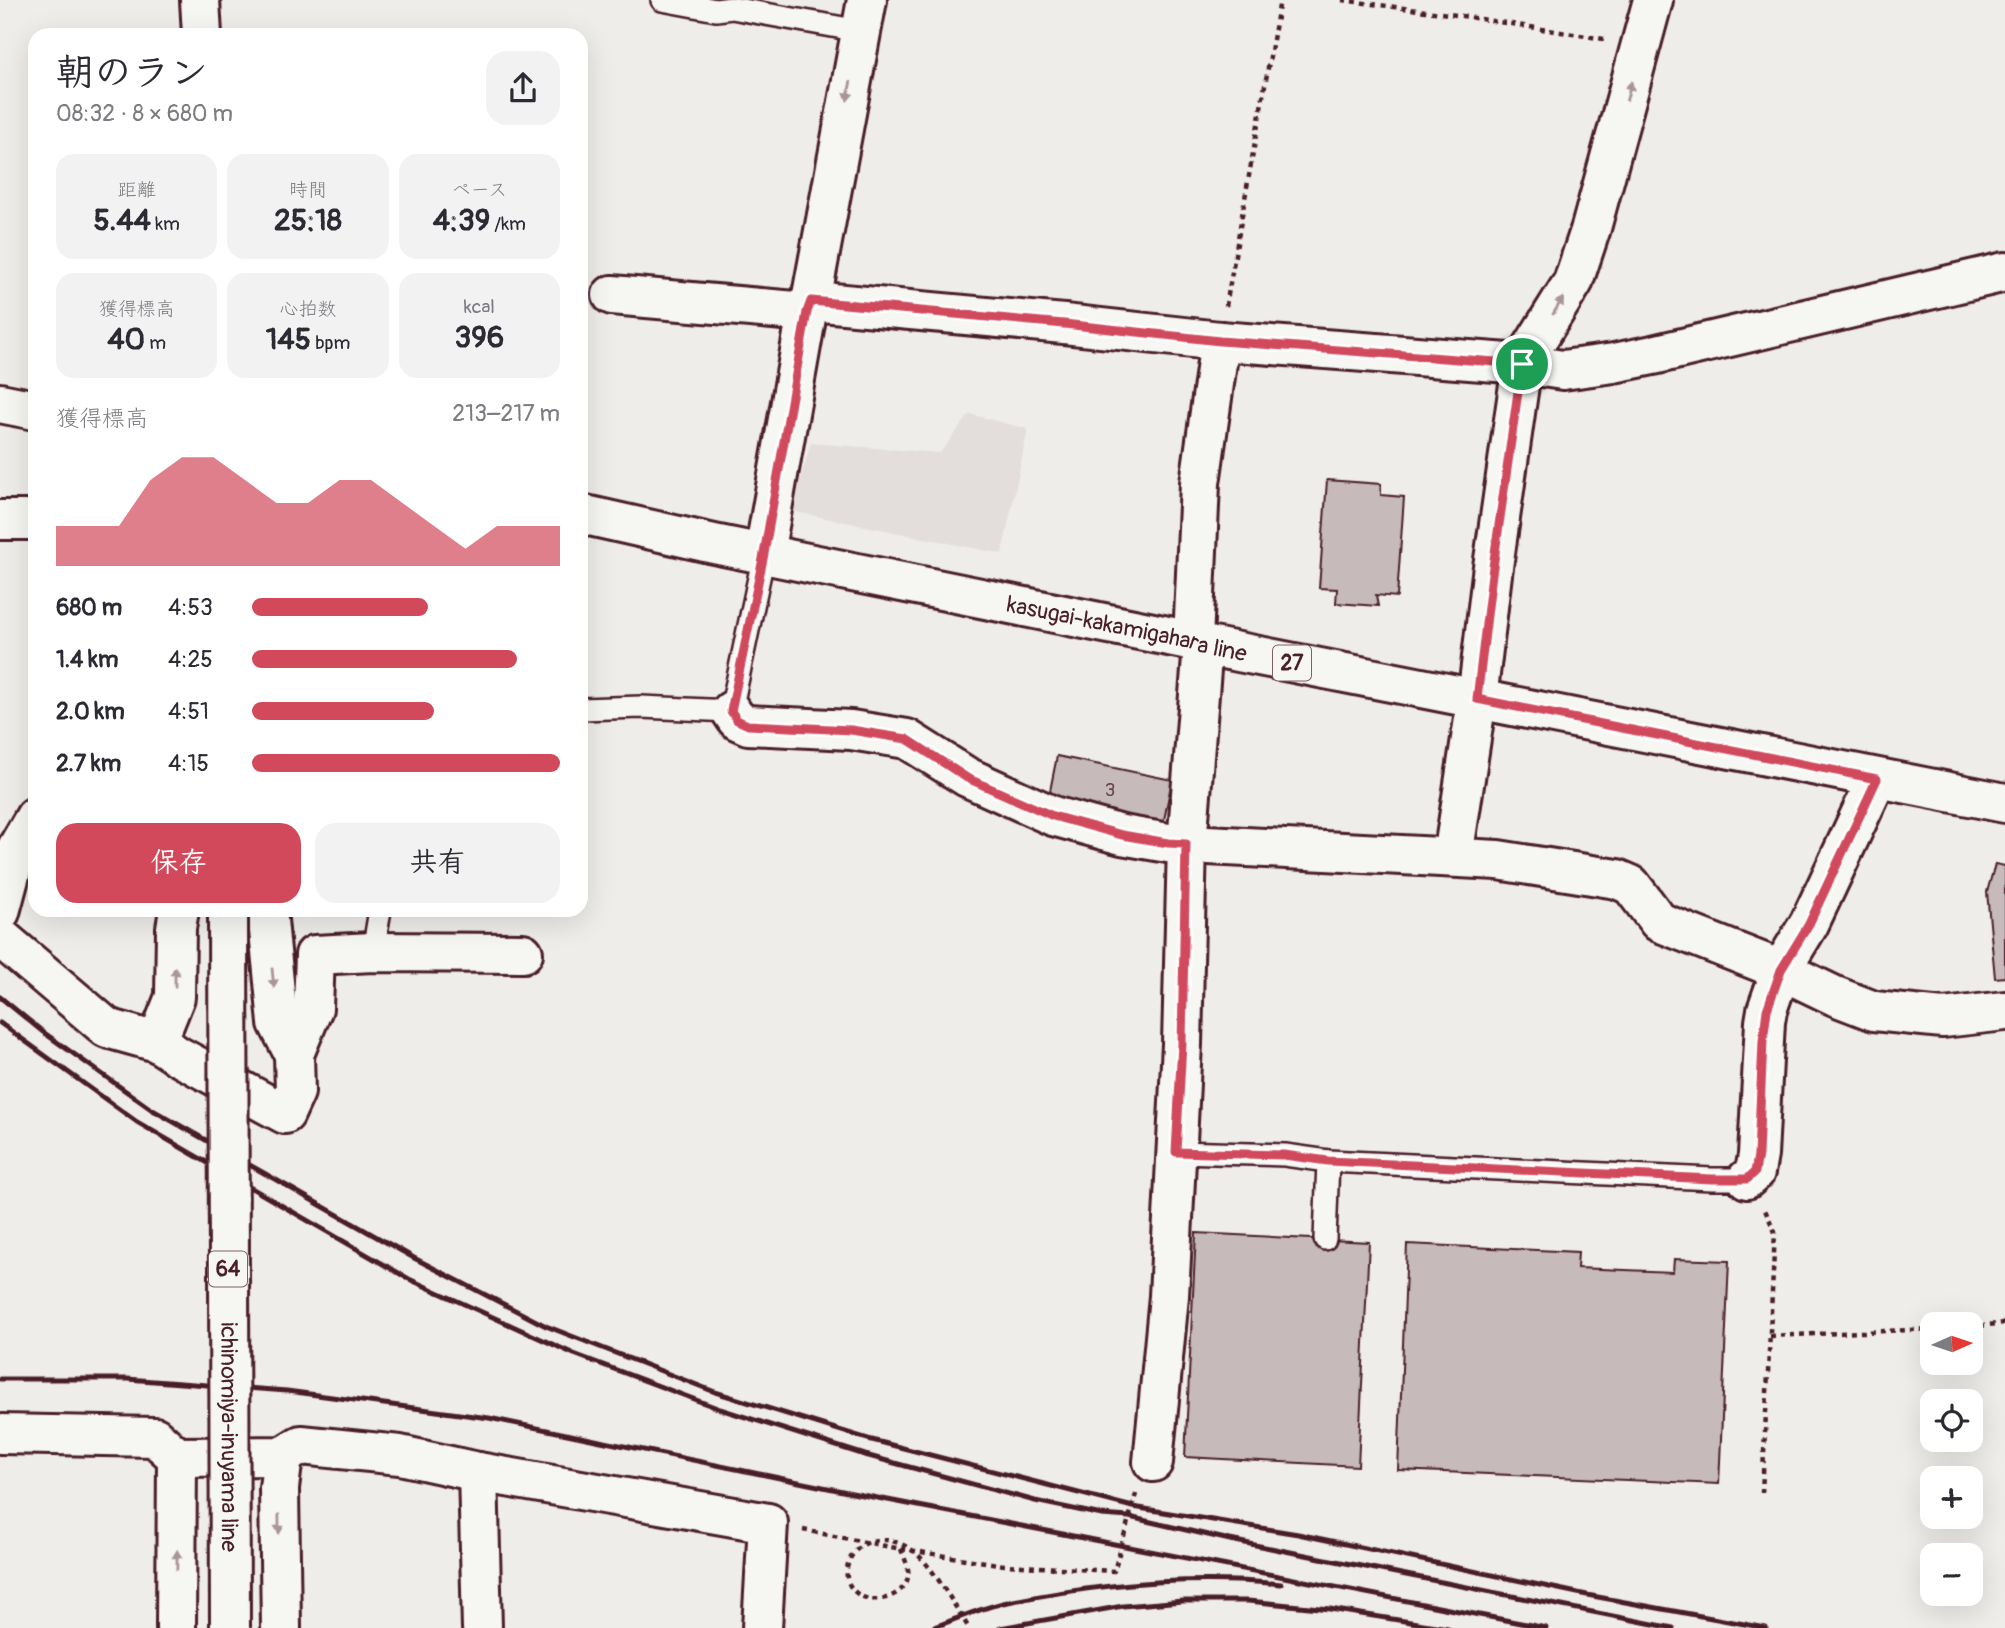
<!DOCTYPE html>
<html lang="ja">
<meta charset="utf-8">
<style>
:root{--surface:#fff;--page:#f2f2f3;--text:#2b2b33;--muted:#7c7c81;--accent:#d1495b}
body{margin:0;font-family:Pangolin,"Klee One",sans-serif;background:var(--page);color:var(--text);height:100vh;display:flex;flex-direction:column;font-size:26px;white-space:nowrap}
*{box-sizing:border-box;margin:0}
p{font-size:23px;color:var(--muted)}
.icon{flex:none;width:38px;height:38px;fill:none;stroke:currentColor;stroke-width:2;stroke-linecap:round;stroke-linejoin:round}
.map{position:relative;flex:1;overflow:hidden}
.drawer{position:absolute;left:28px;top:28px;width:560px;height:889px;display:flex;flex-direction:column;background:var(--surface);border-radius:21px;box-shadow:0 7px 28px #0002}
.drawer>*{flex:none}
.needle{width:46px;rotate:87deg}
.buttons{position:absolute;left:1920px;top:1312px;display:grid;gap:14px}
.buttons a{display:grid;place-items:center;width:63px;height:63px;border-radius:14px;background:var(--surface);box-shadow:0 7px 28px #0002;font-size:35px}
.pin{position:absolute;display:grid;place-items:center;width:60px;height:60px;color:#fff;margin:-30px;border:4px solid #fff;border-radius:50%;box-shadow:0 2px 7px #0007}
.round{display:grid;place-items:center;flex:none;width:74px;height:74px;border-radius:21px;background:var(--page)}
.overview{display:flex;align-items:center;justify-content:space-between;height:119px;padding:0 28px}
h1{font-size:38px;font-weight:800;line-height:52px}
.figures{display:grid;grid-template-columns:repeat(3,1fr);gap:10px;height:119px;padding:7px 28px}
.figures div{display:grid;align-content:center;border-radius:18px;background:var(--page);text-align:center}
.figures b{font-size:30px;font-weight:800}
.figures small{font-size:19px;font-weight:400}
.figures p{font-size:19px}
.chart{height:196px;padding:14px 28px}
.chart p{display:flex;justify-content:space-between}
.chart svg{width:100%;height:126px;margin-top:7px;fill:var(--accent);opacity:.7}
.button{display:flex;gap:14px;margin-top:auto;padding:14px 28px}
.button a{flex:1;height:80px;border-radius:21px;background:var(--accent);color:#fff;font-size:28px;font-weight:800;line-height:80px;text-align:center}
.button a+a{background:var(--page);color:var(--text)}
ul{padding:0 28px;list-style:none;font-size:23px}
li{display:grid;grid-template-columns:112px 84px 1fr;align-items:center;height:52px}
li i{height:18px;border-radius:9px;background:var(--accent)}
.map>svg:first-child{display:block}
</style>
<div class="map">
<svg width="2005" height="1628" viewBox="0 0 2005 1628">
<rect width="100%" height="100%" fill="#efedea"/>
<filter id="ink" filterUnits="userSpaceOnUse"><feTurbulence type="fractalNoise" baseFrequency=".0143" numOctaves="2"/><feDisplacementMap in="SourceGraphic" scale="14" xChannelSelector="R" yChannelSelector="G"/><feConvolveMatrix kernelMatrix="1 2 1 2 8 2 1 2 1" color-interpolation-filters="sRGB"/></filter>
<g filter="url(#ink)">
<!-- built -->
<path fill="#e3dedc" d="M970,414L1028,429L1002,554L791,511L811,443L940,453Z"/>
<!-- building -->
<g fill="#c6babb" stroke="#4a1f2b" stroke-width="2">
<path d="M1327,480L1381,484V495L1404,497L1397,597L1376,595L1378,606L1336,603L1337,589L1319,588Z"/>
<path d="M1057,756L1172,780L1163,825L1048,801Z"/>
<path d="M1995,864L2005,866V977L1995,978L1987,892Z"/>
<path d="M1196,1233L1369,1242L1358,1466L1185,1457Z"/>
<path d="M1407,1244L1578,1252L1577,1268L1673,1272L1674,1259L1729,1261L1719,1484L1398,1470Z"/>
</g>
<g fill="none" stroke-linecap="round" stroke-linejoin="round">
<defs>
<g id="service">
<path d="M662,0L716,10L732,8L860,31"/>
<path d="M581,709L641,707L731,711L764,554"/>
<path d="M373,952L380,910"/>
<path d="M1176,1152L1285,1155L1328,1161L1712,1179H1747"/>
<path d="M1325,1239L1328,1161"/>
</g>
<g id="minor">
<path d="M612,295L807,312"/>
<path d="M811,301L1064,324L1220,341L1522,364L1563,370L1614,363L1653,355L2005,272"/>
<path d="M0,520H35"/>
<path d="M764,554L807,312L811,301L867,0"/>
<path d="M1193,641L1200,483L1220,341"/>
<path d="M731,711L737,720L748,725L851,730L907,739L967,777L1053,816L1122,835L1168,843L1498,860L1617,879L1631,885L1659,922L1781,970L1767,1010L1765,1022L1758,1155L1755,1172L1747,1179"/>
<path d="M1877,779L1809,924L1781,970L1835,996L1874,1011L1943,1018L2005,1011"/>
<path d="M1453,857L1477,699L1492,574L1522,364L1573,282L1591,228L1653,0"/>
<path d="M267,910L278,1023L294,1054"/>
<path d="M0,912L17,848L35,817"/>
<path d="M0,937L107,1028L157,1042L178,1056L285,1114L295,1092L294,1054L313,1008L315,955L373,952L523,953"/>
<path d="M157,1042L175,997L176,928L179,910"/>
<path d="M0,1434L155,1437L177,1457L283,1456L301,1445L400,1455L478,1472L768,1523L762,1628"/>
<path d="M1153,1462L1169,1296L1182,1044L1187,844L1203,645"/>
<path d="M478,1472L482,1628"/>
<path d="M176,1628L177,1457"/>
<path d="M281,1628L279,1488L283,1456"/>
</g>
<g id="primary">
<path d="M200,0L202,35"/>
<path d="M0,403L35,410"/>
<path id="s1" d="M581,514L714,544L1193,641L1203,645L2005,803"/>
</g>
</defs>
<!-- service casing -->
<use href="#service" stroke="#4a1f2b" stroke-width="26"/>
<!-- minor casing -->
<use href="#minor" stroke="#4a1f2b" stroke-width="44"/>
<!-- primary casing -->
<use href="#primary" stroke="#4a1f2b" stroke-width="44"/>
<!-- path -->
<g stroke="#4a1f2b" stroke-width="4.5" stroke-dasharray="5 5" stroke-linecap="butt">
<path d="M1342,0L1456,15L1604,39"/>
<path d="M1226,306L1280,0"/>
<path d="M1970,1327L2005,1323"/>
<path d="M1770,1336L1932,1329"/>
<path d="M1762,1493L1775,1232L1765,1210"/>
<path d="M803,1530L901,1549L1004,1565L1114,1571L1136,1494"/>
</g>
<!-- service -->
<use href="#service" stroke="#f6f6f2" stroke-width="21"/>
<!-- minor -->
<use href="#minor" stroke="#f6f6f2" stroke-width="38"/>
<!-- primary -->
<use href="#primary" stroke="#f6f6f2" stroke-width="38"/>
<!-- rail -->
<g stroke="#4a1f2b" stroke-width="5">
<path d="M0,997L43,1032L151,1109L414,1258L546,1326L715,1392L868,1439L1133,1507L1298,1534L1587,1595L1766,1628"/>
<path d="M0,1023L137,1122L409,1279L574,1354L720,1409L865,1455L1035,1501L1102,1515L1129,1517L1230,1540L1673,1628"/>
<path d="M0,1379H127L287,1391L489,1418L857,1494L1546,1628"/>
<path d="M932,1628C957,1619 982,1607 1008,1602C1097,1584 1191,1575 1281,1584"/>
<path d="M1000,1628L1123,1606L1183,1601H1248L1330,1609L1448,1628"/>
</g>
<defs>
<g id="primary-bridge">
<path id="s2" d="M228,910L230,1628"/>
</g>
</defs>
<!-- primary-bridge casing -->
<use href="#primary-bridge" stroke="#4a1f2b" stroke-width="44" stroke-linecap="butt"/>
<!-- path-bridge -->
<path stroke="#4a1f2b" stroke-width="4.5" stroke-dasharray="5 5" stroke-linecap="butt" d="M901,1549C903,1555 907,1563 908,1569C912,1592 882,1605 863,1597C825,1580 858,1515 912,1550C932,1564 955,1607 969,1628"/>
<!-- primary-bridge -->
<use href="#primary-bridge" stroke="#f6f6f2" stroke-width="38"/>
</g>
<!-- one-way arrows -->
<defs><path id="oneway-solid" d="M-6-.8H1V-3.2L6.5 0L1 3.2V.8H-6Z" transform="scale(1.75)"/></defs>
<g fill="#a99598">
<use href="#oneway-solid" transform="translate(849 91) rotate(100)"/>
<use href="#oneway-solid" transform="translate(1629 91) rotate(-75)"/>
<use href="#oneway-solid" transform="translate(1558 306) rotate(-58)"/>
<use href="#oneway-solid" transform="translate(175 977) rotate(-90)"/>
<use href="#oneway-solid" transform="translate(273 978) rotate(84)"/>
<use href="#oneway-solid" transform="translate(279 1524) rotate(89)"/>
<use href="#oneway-solid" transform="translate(177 1560) rotate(-89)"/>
</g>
</g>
<g fill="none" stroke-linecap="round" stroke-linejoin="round" filter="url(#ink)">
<defs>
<path id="route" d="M811,301L1064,324L1220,341L1522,364L1492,574L1477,699L1877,779L1809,924L1781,970L1767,1010L1763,1041L1758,1155L1755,1172L1747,1179H1712L1328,1161L1284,1155L1176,1152L1182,1044L1186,844L1168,843L1122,835L1053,816L967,778L907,739L851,730L748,725L737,720L731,711L764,554L807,312Z"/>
</defs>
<!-- route casing -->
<use href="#route" stroke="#fff" stroke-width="14"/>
<!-- route -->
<use href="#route" stroke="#d1495b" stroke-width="9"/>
</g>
<g text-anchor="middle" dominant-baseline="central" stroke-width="6" stroke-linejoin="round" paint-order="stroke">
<!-- number labels -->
<g font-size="19" fill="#69464f">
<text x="1110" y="790">3</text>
</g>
<!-- shield labels -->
<g fill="#f6f6f2" stroke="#7e6067" stroke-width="2">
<rect x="1273" y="645.5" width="38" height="35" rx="5"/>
<rect x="209" y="1251.5" width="38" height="35" rx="5"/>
</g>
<g font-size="21" font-weight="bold" fill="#4a1f2b">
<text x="1292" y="663">27</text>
<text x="228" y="1269">64</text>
</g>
<!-- street labels -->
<g font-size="23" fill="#4a1f2b" stroke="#f6f6f2">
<text stroke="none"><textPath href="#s1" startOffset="558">kasugai-kakamigahara line</textPath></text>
<text stroke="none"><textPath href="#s2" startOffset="527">ichinomiya-inuyama line</textPath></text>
</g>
</g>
</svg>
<div class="buttons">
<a><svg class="needle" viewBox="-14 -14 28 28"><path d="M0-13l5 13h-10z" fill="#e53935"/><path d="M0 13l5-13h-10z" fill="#7c7c81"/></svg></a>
<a><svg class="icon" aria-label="locate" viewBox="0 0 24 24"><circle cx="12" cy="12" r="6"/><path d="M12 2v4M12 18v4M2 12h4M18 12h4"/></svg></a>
<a>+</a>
<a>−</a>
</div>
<div class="pin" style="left:1522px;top:364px;background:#1e9e55"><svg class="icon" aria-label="arrive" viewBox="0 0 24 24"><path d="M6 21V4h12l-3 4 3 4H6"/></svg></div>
<section class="drawer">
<div class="overview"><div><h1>朝のラン</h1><p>08:32 · 8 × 680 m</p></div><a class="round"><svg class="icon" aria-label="share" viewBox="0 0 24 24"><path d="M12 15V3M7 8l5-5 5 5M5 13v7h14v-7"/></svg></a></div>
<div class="figures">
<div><p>距離</p><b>5.44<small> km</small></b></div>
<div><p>時間</p><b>25:18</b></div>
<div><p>ペース</p><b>4:39<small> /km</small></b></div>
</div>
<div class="figures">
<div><p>獲得標高</p><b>40<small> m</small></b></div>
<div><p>心拍数</p><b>145<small> bpm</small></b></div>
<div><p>kcal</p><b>396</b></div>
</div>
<div class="chart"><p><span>獲得標高</span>213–217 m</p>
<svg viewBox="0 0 160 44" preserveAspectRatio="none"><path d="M0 44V30L10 30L20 30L30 14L40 6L50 6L60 14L70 22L80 22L90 14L100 14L110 22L120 30L130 38L140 30L150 30L160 30V44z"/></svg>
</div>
<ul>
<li><b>680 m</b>4:53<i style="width:57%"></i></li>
<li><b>1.4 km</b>4:25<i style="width:86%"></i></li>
<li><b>2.0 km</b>4:51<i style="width:59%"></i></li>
<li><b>2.7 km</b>4:15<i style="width:100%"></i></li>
</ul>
<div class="button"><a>保存</a><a>共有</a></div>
</section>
</div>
